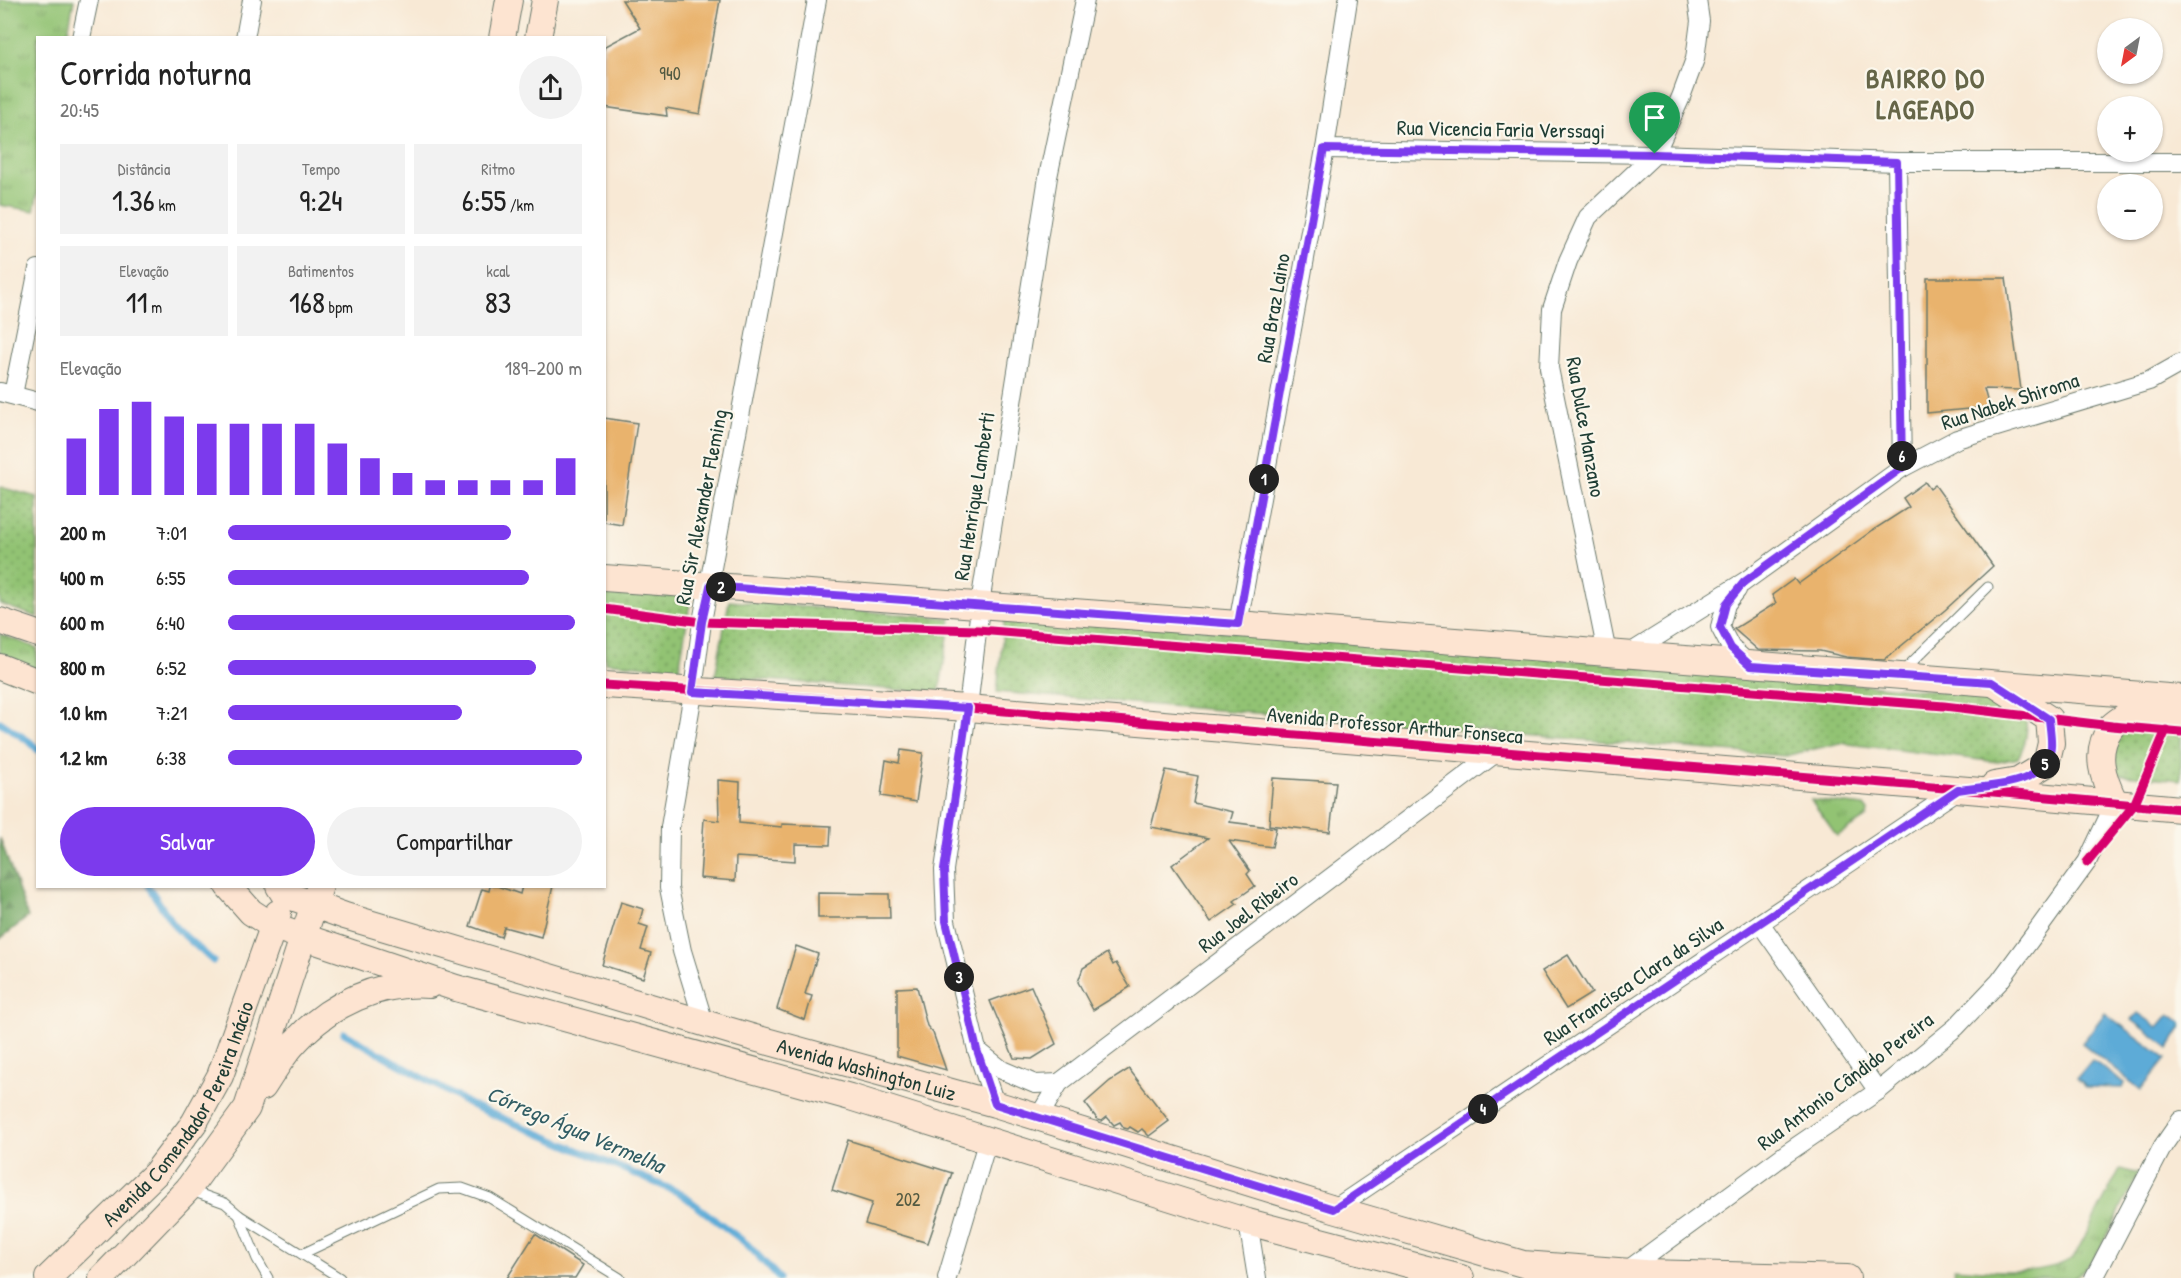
<!DOCTYPE html>
<html lang="pt">
<meta charset="utf-8">
<style>
:root{--surface:#fff;--page:#f2f2f2;--text:#222;--muted:#767676;--accent:#7c3aed}
body{margin:0;font-family:"Patrick Hand",sans-serif;background:var(--page);color:var(--text);height:100vh;display:flex;flex-direction:column;font-size:22px;white-space:nowrap}
*{box-sizing:border-box;margin:0}
p{font-size:20px;color:var(--muted)}
.icon{flex:none;width:33px;height:33px;fill:none;stroke:currentColor;stroke-width:2;stroke-linecap:round;stroke-linejoin:round}
.map{position:relative;flex:1;overflow:hidden}
.details{position:absolute;left:36px;top:36px;width:570px;height:852px;display:flex;flex-direction:column;background:var(--surface);border-radius:0px;box-shadow:0 2px 4px #0004}
.details>*{flex:none}
.needle{width:39px;rotate:212deg}
.fabs{position:absolute;left:2097px;top:18px;display:grid;gap:12px}
.fabs a{display:grid;place-items:center;width:66px;height:66px;border-radius:50%;background:var(--surface);box-shadow:0 2px 4px #0004;font-size:30px}
.pin{position:absolute;display:grid;place-items:center;width:51px;height:51px;color:#fff;margin:-62px -26px;border-radius:50% 50% 50% 0;rotate:-45deg;box-shadow:0 0 6px #0007}
.pin .icon{rotate:45deg}
.km{position:absolute;width:30px;height:30px;margin:-15px;border-radius:50%;background:#222;color:#fff;font-size:16px;line-height:30px;text-align:center}
.round{display:grid;place-items:center;flex:none;width:63px;height:63px;border-radius:32px;background:var(--page)}
.summary{display:flex;align-items:center;justify-content:space-between;height:102px;padding:0 24px}
h1{font-size:33px;font-weight:600;line-height:45px}
.stats{display:grid;grid-template-columns:repeat(3,1fr);gap:9px;height:102px;padding:6px 24px}
.stats div{display:grid;align-content:center;border-radius:0px;background:var(--page);text-align:center}
.stats b{font-size:30px;font-weight:600}
.stats small{font-size:16px;font-weight:400}
.stats p{font-size:16px}
.chart{height:168px;padding:12px 24px}
.chart p{display:flex;justify-content:space-between}
.chart svg{width:100%;height:108px;margin-top:6px;stroke:var(--accent);stroke-width:6}
.primary-button{display:flex;gap:12px;margin-top:auto;padding:12px 24px}
.primary-button a{flex:1;height:69px;border-radius:36px;background:var(--accent);color:#fff;font-size:24px;font-weight:600;line-height:69px;text-align:center}
.primary-button a+a{background:var(--page);color:var(--text)}
ul{padding:0 24px;list-style:none;font-size:20px}
li{display:grid;grid-template-columns:96px 72px 1fr;align-items:center;height:45px}
li i{height:15px;border-radius:8px;background:var(--accent)}
.map>svg:first-child{display:block}
</style>
<div class="map">
<svg width="2181" height="1278" viewBox="0 0 2181 1278">
<defs>
<pattern id="grass-dots" width="8" height="8" patternUnits="userSpaceOnUse" patternTransform="scale(1.5)"><rect width="8" height="8" fill="#92c373"/><path d="M2 2h.1M6 6h.1" fill="none" stroke="#77a05f" stroke-width="1.8" stroke-linecap="round"/></pattern>
<pattern id="forest-firs" width="22" height="20" patternUnits="userSpaceOnUse" patternTransform="scale(1.5)"><rect width="22" height="20" fill="#75a965"/><path d="M5 1l3.5 6h-7zM16 11l3.5 6h-7z" fill="#5f8b54"/></pattern>
<pattern id="park-tufts" width="24" height="20" patternUnits="userSpaceOnUse" patternTransform="scale(1.5)"><rect width="24" height="20" fill="#92c373"/><path d="M3 7l-1-3M5 7V3M7 7l1-3M15 17l-1-3M17 17v-4M19 17l1-3" fill="none" stroke="#77a05f"/></pattern>
</defs>
<rect width="100%" height="100%" fill="#fbf7ec"/>
<filter id="ink" filterUnits="userSpaceOnUse"><feTurbulence type="fractalNoise" baseFrequency=".0167" numOctaves="2"/><feDisplacementMap in="SourceGraphic" scale="12" xChannelSelector="R" yChannelSelector="G"/><feConvolveMatrix kernelMatrix="1 2 1 2 8 2 1 2 1" color-interpolation-filters="sRGB"/></filter>
<filter id="wash" filterUnits="userSpaceOnUse"><feTurbulence type="fractalNoise" baseFrequency=".008" numOctaves="4" result="noise"/><feDisplacementMap in="SourceGraphic" scale="24" xChannelSelector="R" yChannelSelector="G"/><feGaussianBlur stdDeviation="1.35" result="paint"/><feColorMatrix in="noise" values="0 0 0 0 0 0 0 0 0 0 0 0 0 0 0 0 0 1.4 0 .05"/><feComposite in="paint" operator="in"/></filter>
<g filter="url(#wash)">
<rect width="100%" height="100%" fill="#f8e9d5"/>
<!-- grass -->
<g fill="url(#grass-dots)" stroke="#588054" stroke-width="1.5">
<path d="M0,487L37,497V617L0,604Z"/>
<path d="M604,590L682,596L690,604L679,669L605,662Z"/>
<path d="M729,601L951,618L939,693L715,676Z"/>
<path d="M1005,612L1996,696C2002,700 2012,703 2018,708C2033,723 2026,743 2018,758L1998,762L1840,743L1785,756L997,692Z"/>
<path d="M2130,721L2181,725V780L2112,774L2108,753Z"/>
</g>
<!-- forest -->
<path fill="url(#forest-firs)" stroke="#4a734c" stroke-width="1.5" d="M0,838L28,917L0,939Z"/>
<!-- park -->
<g fill="url(#park-tufts)" stroke="#588054" stroke-width="1.5">
<path d="M0,0H74L67,37L38,38V191L34,211L0,205Z"/>
<path d="M0,634L37,648V669L0,655Z"/>
<path d="M1811,800L1864,806L1868,811L1867,817L1837,836Z"/>
<path d="M2120,1169L2139,1174C2122,1202 2100,1263 2073,1278H1955L1954,1268C1990,1270 2044,1278 2074,1257Z"/>
</g>
<!-- water -->
<g fill="#5dabd7" stroke="#3e7486" stroke-width="1.5">
<path d="M2105,1013L2166,1059L2141,1090L2082,1043Z"/>
<path d="M2138,1013L2158,1027L2169,1014L2181,1022V1028L2169,1048L2132,1020Z"/>
<path d="M2092,1060L2124,1083L2122,1088L2086,1087L2077,1078Z"/>
</g>
<g fill="none" stroke-linecap="round" stroke-linejoin="round">
<!-- stream -->
<g stroke="#5dabd7" stroke-width="7">
<path d="M0,722L30,742L38,750"/>
<path d="M148,886L175,927L213,961"/>
<path d="M344,1033L471,1105L680,1193L747,1244L779,1278"/>
</g>
</g>
<g id="blocks">
<!-- building -->
<g fill="#e9b36d">
<path d="M622,0H720L700,114L666,108L667,116L604,107V47L640,28Z"/>
<path d="M1927,278H2006L2021,390L1984,389L1989,407L1927,413Z"/>
<path d="M604,418L637,423L622,525L604,522Z"/>
<path d="M1925,482L1930,489L1935,485L1993,566L1945,610L1884,660L1846,657L1820,651L1758,650L1734,629L1776,603L1772,595L1794,579L1798,584L1873,530L1909,507L1903,498Z"/>
<path d="M901,750L923,753L916,802L881,796L886,760L899,763Z"/>
<path d="M1166,770L1198,776L1193,803L1233,812L1230,822L1276,828L1272,847L1229,841L1250,871L1247,874L1255,886L1234,901L1237,904L1211,922L1172,865L1208,838L1151,827Z"/>
<path d="M1273,778L1336,782L1330,832L1269,825Z"/>
<path d="M718,780L740,782L739,823L782,827V824L831,826L830,845L795,844V861L736,857L735,881L700,878L704,819L719,821Z"/>
<path d="M490,886H497L520,894L522,886H553L541,937L504,927L501,937L470,926L482,889L489,891Z"/>
<path d="M818,893L889,894L890,918H818Z"/>
<path d="M621,902L643,909L639,924L648,927L641,950L651,953L643,978L602,965Z"/>
<path d="M796,946L818,954L805,994L812,996L805,1020L777,1009Z"/>
<path d="M1107,953L1113,965L1116,963L1130,987L1093,1010L1078,982L1083,968Z"/>
<path d="M1568,955L1592,993L1566,1009L1542,971Z"/>
<path d="M1031,986L1056,1044L1032,1059L1014,1058L990,1001Z"/>
<path d="M917,987L927,1026L933,1033L946,1070L897,1056V988Z"/>
<path d="M1129,1069L1169,1121L1149,1136L1142,1129L1138,1132L1130,1127L1128,1129L1124,1128L1120,1122L1114,1125L1107,1117L1102,1121L1098,1120L1085,1103L1110,1081Z"/>
<path d="M848,1140L952,1173L928,1243L865,1224L872,1203L832,1190Z"/>
<path d="M535,1234L583,1265L575,1278H507Z"/>
</g>
</g>
</g>
<g filter="url(#ink)">
<use href="#blocks" fill-opacity="0" stroke="#6b796c" stroke-width="1.5"/>
<g fill="none" stroke-linecap="round" stroke-linejoin="round">
<defs>
<g id="lane">
<path d="M1902,672L1988,587"/>
<path d="M189,1190L225,1203L239,1215L257,1259L268,1278"/>
<path d="M239,1215L340,1278"/>
<path d="M302,1254L439,1189L462,1188L490,1198L620,1278"/>
</g>
<g id="street">
<path d="M81,38L89,0"/>
<path d="M245,38L252,0"/>
<path d="M1325,149L1655,154L1897,162H2181"/>
<path d="M1897,162L1902,468"/>
<path d="M0,392L38,402"/>
<path d="M13,395L38,269"/>
<path d="M1737,590L1726,604L1720,627L1731,648L1751,666"/>
<path d="M1238,624L1325,149L1348,0"/>
<path d="M1607,653L1549,368L1552,309L1568,261L1588,217L1655,154L1681,97L1695,59L1700,21L1697,0"/>
<path d="M1627,655L1744,582L1902,468L1957,439L2149,381L2181,363"/>
<path d="M1760,923L1878,1091"/>
<path d="M704,1023L682,951L669,888L670,827L691,705L702,622L817,0"/>
<path d="M977,1050L1002,1070L1035,1084L1059,1083"/>
<path d="M995,1104L977,1050L946,921L944,870L970,691L982,591L1048,177L1085,0"/>
<path d="M1038,1118L1059,1083L1497,752"/>
<path d="M1334,1209L1958,790"/>
<path d="M1248,1222L1257,1278"/>
<path d="M1625,1272L1787,1153L1878,1091L1956,1027L1999,982L2036,932L2087,862L2115,803"/>
<path d="M947,1278L988,1139"/>
<path d="M2094,1278L2163,1146L2181,1120"/>
</g>
<g id="secondary">
<path d="M502,38L509,0"/>
<path d="M538,38L545,0"/>
<path d="M604,578L1238,624L2181,698"/>
<path d="M0,621L38,634"/>
<path d="M0,667L38,682"/>
<path d="M604,685L968,708L1993,792L2181,809"/>
<path d="M1994,785L2018,781L2046,764L2051,743L2049,719L1995,684"/>
<path d="M2115,803C2103,778 2093,753 2111,727C2116,722 2124,717 2130,713L2181,717"/>
<path d="M228,886L251,912L274,927L456,988L850,1097L1248,1222L1461,1278"/>
<path id="s1" d="M279,886L284,894L345,916L751,1037L995,1104L1334,1209L1523,1264L1645,1273L1847,1278"/>
<path d="M263,1087C273,1072 283,1054 296,1041C330,1004 379,981 429,985"/>
<path id="s2" d="M48,1278L156,1173L194,1123L220,1076L278,913"/>
<path d="M102,1278L188,1189L247,1108L320,886"/>
</g>
</defs>
<!-- lane casing -->
<use href="#lane" stroke="#6b796c" stroke-width="11"/>
<!-- street casing -->
<use href="#street" stroke="#6b796c" stroke-width="20"/>
<!-- secondary casing -->
<use href="#secondary" stroke="#6b796c" stroke-width="28"/>
<!-- lane -->
<use href="#lane" stroke="#fff" stroke-width="9"/>
<!-- street -->
<use href="#street" stroke="#fff" stroke-width="18"/>
<!-- secondary -->
<use href="#secondary" stroke="#fde4d1" stroke-width="26"/>
<defs>
<g id="cycleway">
<path d="M604,609L702,622L978,630L1944,706L2112,726L2181,732"/>
<path d="M604,685L968,708L1993,792L2181,809"/>
<path d="M2087,862L2134,805L2166,730"/>
</g>
</defs>
<!-- cycleway casing -->
<use href="#cycleway" stroke="#fbf7ec" stroke-width="13"/>
<!-- cycleway -->
<use href="#cycleway" stroke="#d6006c" stroke-width="9"/>
</g>
</g>
<g fill="none" stroke-linecap="round" stroke-linejoin="round" filter="url(#ink)">
<defs>
<path id="route" d="M1324,149L1655,154L1897,162L1902,468L1744,582L1726,604L1720,627L1731,648L1751,666L1992,682L2049,719C2050,732 2055,752 2045,764C2029,786 1983,786 1958,790L1334,1209L995,1104L977,1050L946,921L944,870L968,708L692,692L702,622L710,586L1238,624Z"/>
</defs>
<!-- route casing -->
<use href="#route" stroke="#fff" stroke-width="12"/>
<!-- route -->
<use href="#route" stroke="#7c3aed" stroke-width="8"/>
</g>
<g text-anchor="middle" dominant-baseline="central" stroke-width="4.5" stroke-linejoin="round" paint-order="stroke">
<!-- number labels -->
<g font-size="18" fill="#525a42">
<text x="670" y="73">940</text>
<text x="908" y="1199">202</text>
</g>
<!-- street labels -->
<g font-size="21" fill="#1f3d34" stroke="#fbf7ec">
<text transform="translate(1501 129) rotate(1)">Rua Vicencia Faria Verssagi</text>
<text transform="translate(1273 308) rotate(-80)">Rua Braz Laino</text>
<text transform="translate(2010 401) rotate(-18)">Rua Nabek Shiroma</text>
<text transform="translate(1586 427) rotate(80)">Rua Dulce Manzano</text>
<text transform="translate(974 496) rotate(-81)">Rua Henrique Lamberti</text>
<text transform="translate(701 507) rotate(-79)">Rua Sir Alexander Fleming</text>
<text transform="translate(1395 725) rotate(5)">Avenida Professor Arthur Fonseca</text>
<text transform="translate(1248 912) rotate(-37)">Rua Joel Ribeiro</text>
<text transform="translate(1633 981) rotate(-34)">Rua Francisca Clara da Silva</text>
<text stroke="none"><textPath href="#s1" startOffset="618">Avenida Washington Luiz</textPath></text>
<text transform="translate(1845 1081) rotate(-37)">Rua Antonio Cândido Pereira</text>
<text stroke="none"><textPath href="#s2" startOffset="213">Avenida Comendador Pereira Inácio</textPath></text>
</g>
<!-- water labels -->
<g font-size="22" font-style="italic" fill="#325e65" stroke="#fbf7ec">
<text transform="translate(576 1129) rotate(23)">Córrego Água Vermelha</text>
</g>
<!-- district labels -->
<g font-size="27" font-weight="bold" letter-spacing="1.5" fill="#666648" stroke="#fbf7ec">
<text x="1926" y="78">BAIRRO DO<tspan x="1926" dy="31">LAGEADO</tspan></text>
</g>
</g>
</svg>
<div class="fabs">
<a><svg class="needle" viewBox="-14 -14 28 28"><path d="M0-13l5 13h-10z" fill="#e53935"/><path d="M0 13l5-13h-10z" fill="#767676"/></svg></a>
<a>+</a>
<a>−</a>
</div>
<div class="pin" style="left:1655px;top:154px;background:#1e9e55"><svg class="icon" aria-label="arrive" viewBox="0 0 24 24"><path d="M6 21V4h12l-3 4 3 4H6"/></svg></div>
<b class="km" style="left:1264px;top:479px">1</b>
<b class="km" style="left:721px;top:587px">2</b>
<b class="km" style="left:959px;top:977px">3</b>
<b class="km" style="left:1483px;top:1109px">4</b>
<b class="km" style="left:2045px;top:764px">5</b>
<b class="km" style="left:1902px;top:456px">6</b>
<section class="details">
<div class="summary"><div><h1>Corrida noturna</h1><p>20:45</p></div><a class="round"><svg class="icon" aria-label="share" viewBox="0 0 24 24"><path d="M12 15V3M7 8l5-5 5 5M5 13v7h14v-7"/></svg></a></div>
<div class="stats">
<div><p>Distância</p><b>1.36<small> km</small></b></div>
<div><p>Tempo</p><b>9:24</b></div>
<div><p>Ritmo</p><b>6:55<small> /km</small></b></div>
</div>
<div class="stats">
<div><p>Elevação</p><b>11<small> m</small></b></div>
<div><p>Batimentos</p><b>168<small> bpm</small></b></div>
<div><p>kcal</p><b>83</b></div>
</div>
<div class="chart"><p><span>Elevação</span>189–200 m</p>
<svg viewBox="0 0 160 44" preserveAspectRatio="none"><path d="M5 44V21M15 44V9M25 44V6M35 44V12M45 44V15M55 44V15M65 44V15M75 44V15M85 44V23M95 44V29M105 44V35M115 44V38M125 44V38M135 44V38M145 44V38M155 44V29"/></svg>
</div>
<ul>
<li><b>200 m</b>7:01<i style="width:80%"></i></li>
<li><b>400 m</b>6:55<i style="width:85%"></i></li>
<li><b>600 m</b>6:40<i style="width:98%"></i></li>
<li><b>800 m</b>6:52<i style="width:87%"></i></li>
<li><b>1.0 km</b>7:21<i style="width:66%"></i></li>
<li><b>1.2 km</b>6:38<i style="width:100%"></i></li>
</ul>
<div class="primary-button"><a>Salvar</a><a>Compartilhar</a></div>
</section>
</div>
